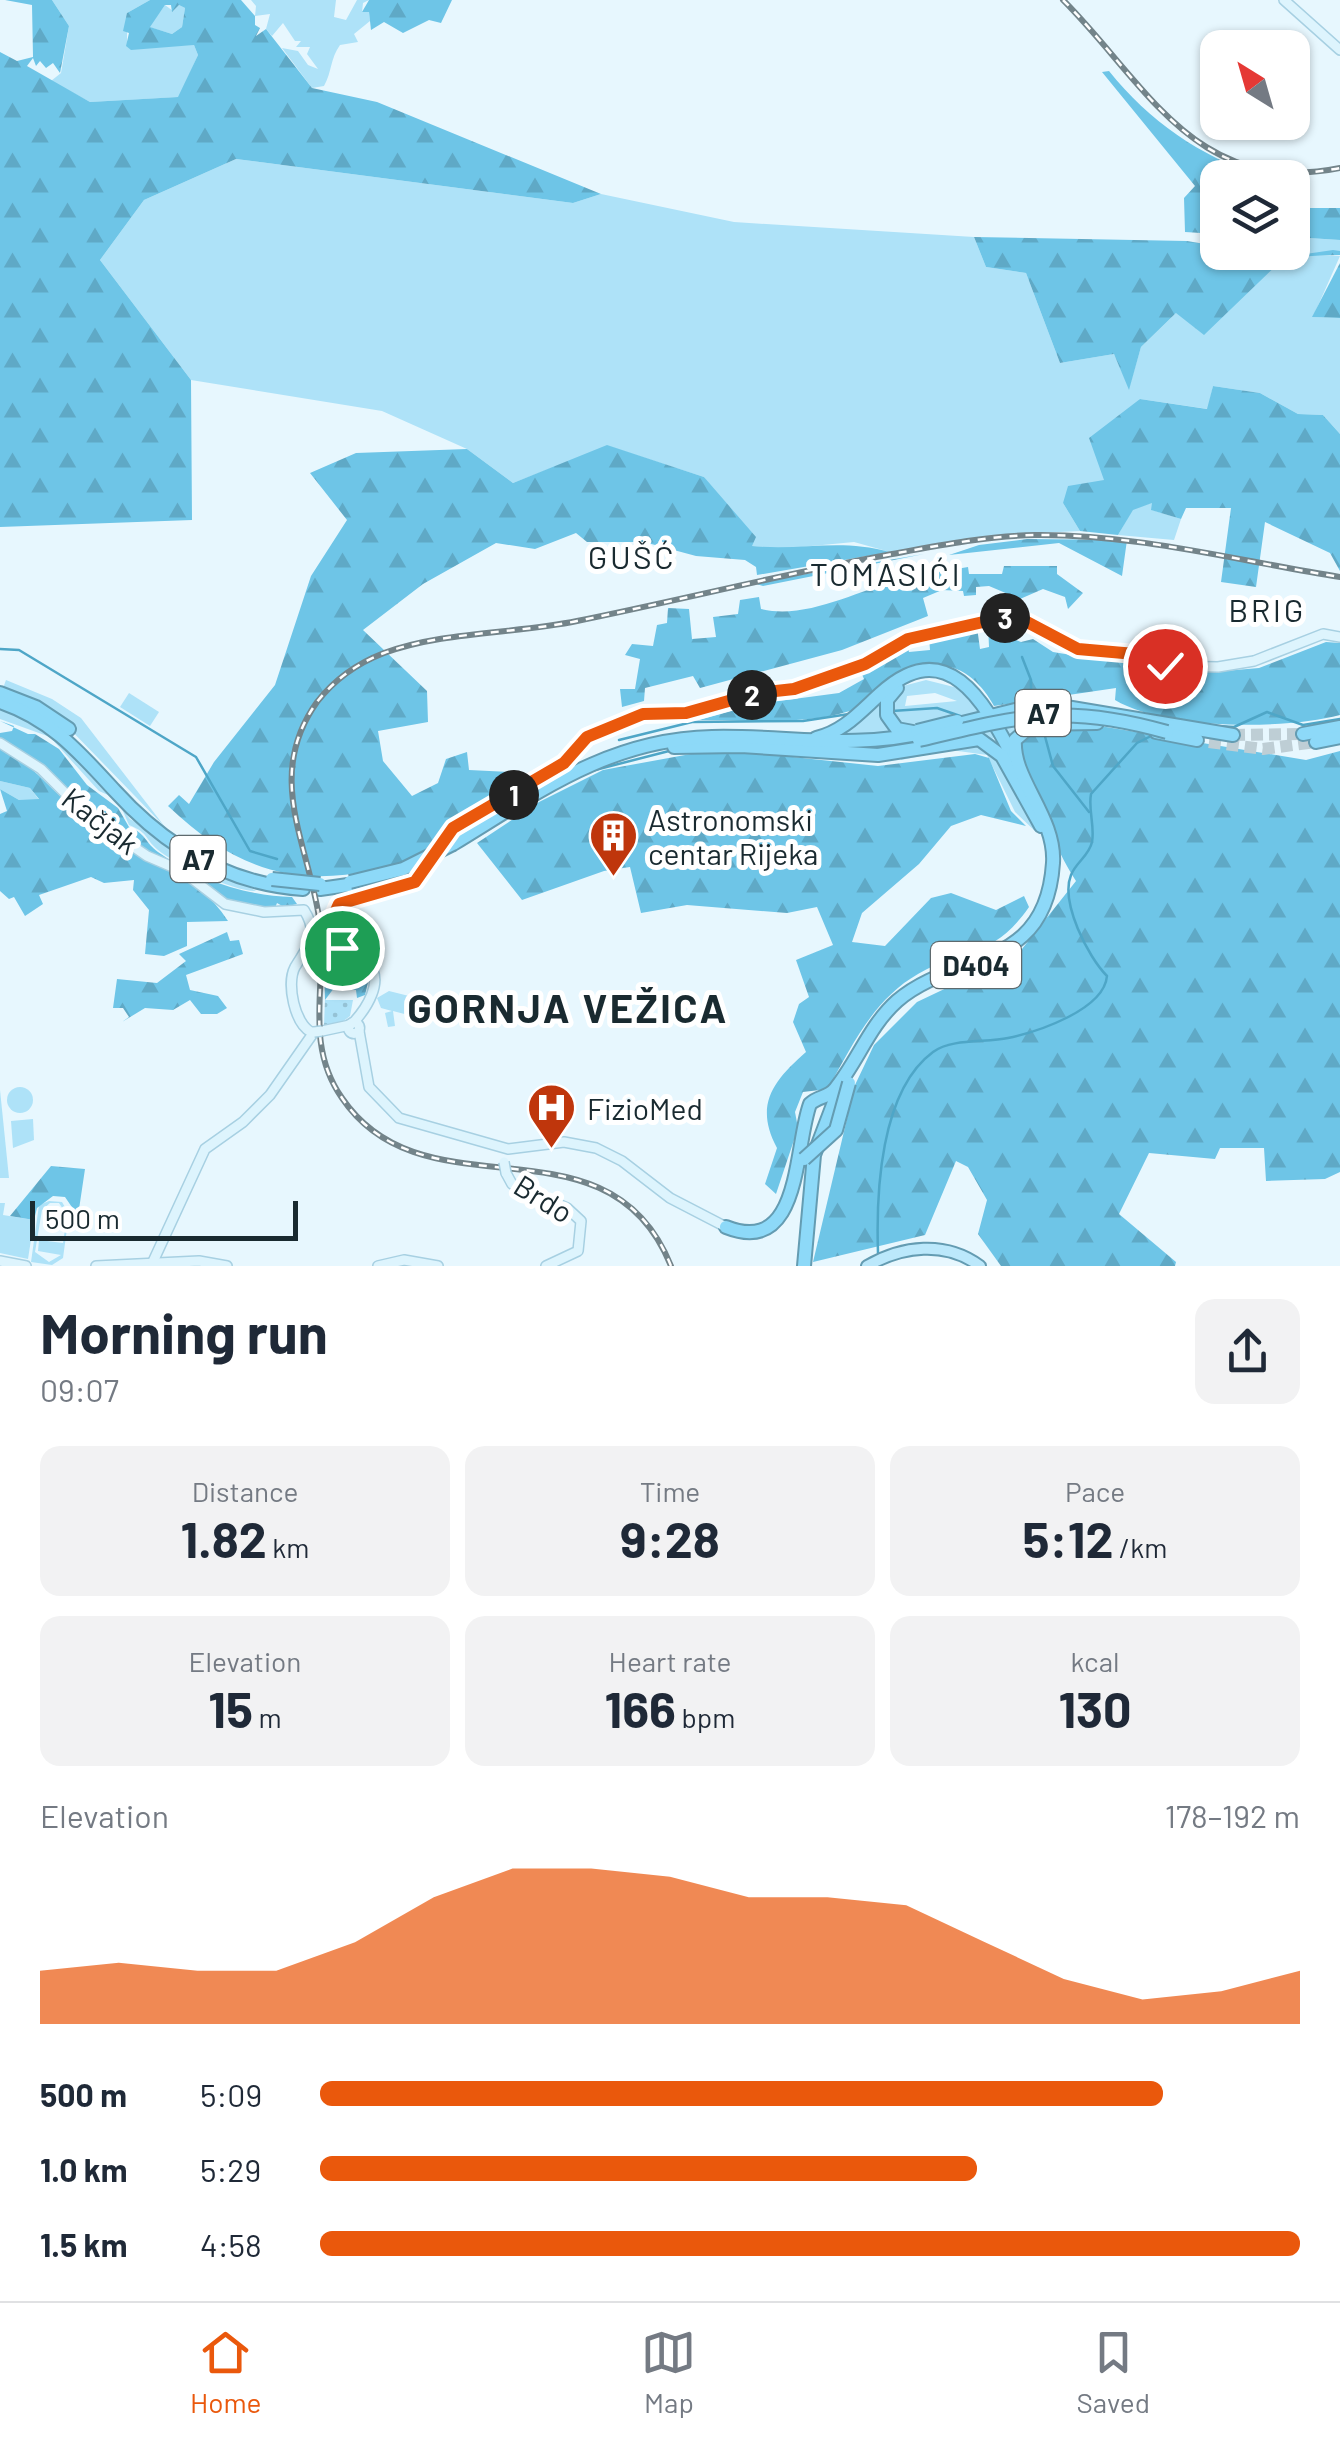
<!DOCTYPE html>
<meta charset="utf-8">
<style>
:root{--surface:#fff;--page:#f2f2f3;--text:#1f2937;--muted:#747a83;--line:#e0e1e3;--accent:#ea580c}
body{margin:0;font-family:Barlow,sans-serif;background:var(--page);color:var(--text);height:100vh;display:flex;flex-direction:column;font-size:38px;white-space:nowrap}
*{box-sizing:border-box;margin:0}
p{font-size:32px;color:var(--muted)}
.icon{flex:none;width:55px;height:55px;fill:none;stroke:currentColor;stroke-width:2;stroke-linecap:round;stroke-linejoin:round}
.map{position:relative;height:1266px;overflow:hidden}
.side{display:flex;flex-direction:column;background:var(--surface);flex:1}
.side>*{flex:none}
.needle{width:65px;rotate:323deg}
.fabs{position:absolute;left:1200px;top:30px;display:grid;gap:20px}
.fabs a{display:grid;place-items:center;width:110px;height:110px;border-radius:20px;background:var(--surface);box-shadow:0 2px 8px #0004;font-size:50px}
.scale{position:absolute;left:30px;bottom:25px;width:268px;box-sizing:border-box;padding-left:10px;border:5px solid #192a30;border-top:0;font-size:28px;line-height:35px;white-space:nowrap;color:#192a30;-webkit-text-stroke:8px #fff;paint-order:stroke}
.pin{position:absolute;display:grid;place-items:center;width:85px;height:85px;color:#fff;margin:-42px;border:5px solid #fff;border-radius:50%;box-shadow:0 2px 10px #0007}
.km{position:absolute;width:50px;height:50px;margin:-25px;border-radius:50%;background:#222;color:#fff;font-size:28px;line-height:50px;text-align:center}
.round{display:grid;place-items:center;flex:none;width:105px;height:105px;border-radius:20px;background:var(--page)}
.overview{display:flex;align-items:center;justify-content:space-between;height:170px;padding:0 40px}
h1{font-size:55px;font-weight:700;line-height:75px}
.metrics{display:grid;grid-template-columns:repeat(3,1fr);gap:15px;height:170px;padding:10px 40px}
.metrics div{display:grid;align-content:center;border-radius:20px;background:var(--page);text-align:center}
.metrics b{font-size:50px;font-weight:700}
.metrics small{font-size:28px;font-weight:400}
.metrics p{font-size:28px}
.chart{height:280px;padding:20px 40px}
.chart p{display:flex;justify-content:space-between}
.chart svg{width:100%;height:180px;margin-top:10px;fill:var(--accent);opacity:.7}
ul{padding:0 40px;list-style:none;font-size:32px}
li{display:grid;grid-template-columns:160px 120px 1fr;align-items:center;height:75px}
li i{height:25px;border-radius:12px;background:var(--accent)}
.tab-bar{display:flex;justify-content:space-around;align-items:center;height:140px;border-top:2px solid var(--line);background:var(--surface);font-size:28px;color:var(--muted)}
.tab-bar a{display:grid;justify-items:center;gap:5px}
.tab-bar .selected{color:var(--accent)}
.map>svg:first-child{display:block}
</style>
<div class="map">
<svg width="1340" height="1266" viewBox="0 0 1340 1266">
<defs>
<pattern id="forest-firs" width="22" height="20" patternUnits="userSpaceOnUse" patternTransform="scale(2.5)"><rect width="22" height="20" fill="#6ec5e7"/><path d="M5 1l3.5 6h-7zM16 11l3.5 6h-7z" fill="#5fa9c6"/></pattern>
<pattern id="garden-dots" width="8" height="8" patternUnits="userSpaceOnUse" patternTransform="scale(2.5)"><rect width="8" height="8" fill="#aee2f8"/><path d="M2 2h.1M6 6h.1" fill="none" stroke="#95c2d5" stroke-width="1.8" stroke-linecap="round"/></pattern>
</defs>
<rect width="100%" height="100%" fill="#e7f7fe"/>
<!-- green -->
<g fill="#aee2f8" fill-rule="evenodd">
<path d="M52,0H150L127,13V46L194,45L198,55L179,97L90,102L51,81L61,73L69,26Z"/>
<path d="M251,0H336L334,17L346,20L357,0H369L363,3L362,12L369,11L370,21L354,34L358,42L340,45C330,59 332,72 324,86L312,88L282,48L298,51L308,65L318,69L307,54L310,47H296L301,41H295L283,23L272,36L266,29L270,14L255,16L256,6Z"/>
<path d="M165,5L173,11L179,5L185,8L182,27L172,34L149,27Z"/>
<path d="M236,159L573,203L601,194L734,222L974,237L986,267L1026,273L1060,363L1114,354L1129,388L1141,347L1176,313L1285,258L1258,253L1292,252L1293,237L1340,240V251L1298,256H1340L1313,317L1340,318V434L1323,415L1298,414L1260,393L1213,386L1208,409L1140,399L1105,480L1063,503L1080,531L998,535L890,552L854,542L780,549L751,546L704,477L608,446L513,483L467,449L382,411L191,380L100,260L144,200Z"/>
<path d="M1154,502L1152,510L1181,519L1174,540L1118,535L1133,509Z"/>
<path d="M6,680L52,699L81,718L165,827L67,726L2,691Z"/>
<path d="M926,680L958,688L998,722L1040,716L1013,741L1003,733L993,738L999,748L991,743L884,749L941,738L899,734L843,739L838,734L900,682L903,686ZM935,693L957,701L905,706L907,696Z"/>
<path d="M129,693L159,712L150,726L120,707Z"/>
<path d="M0,708L51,732L117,799L99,791L50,737L0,719Z"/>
<path d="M960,743L993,751L1036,832L1015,812L987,755L951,750L901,760L900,756Z"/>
<path d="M0,781L30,788L40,801L19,800L0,789Z"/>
<path d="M122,809L130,819L256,891C235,892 175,864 158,850C144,838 149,833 129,825Z"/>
<path d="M389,991L417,998L421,1012L412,1016L393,1011L395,1026L388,1027L385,1013L392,1011L381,1008L377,998Z"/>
<circle cx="20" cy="1100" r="13"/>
<path d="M0,1090L9,1178H0Z"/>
<path d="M33,1119L34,1140L13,1148L11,1121Z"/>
<path d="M49,1201L62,1202L69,1214L63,1258L52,1265L31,1262L39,1205ZM50,1203H59L67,1215L63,1243L39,1240L38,1251L61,1255L49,1262L35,1252L42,1210Z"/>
<path d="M0,1203H5L3,1215L34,1220L28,1259L0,1253Z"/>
</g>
<!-- forest -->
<g fill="url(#forest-firs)" fill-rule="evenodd">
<path d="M5,0H52L69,26L60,73L53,63L46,68L40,61L36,66L33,58L27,66L90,102L178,97L198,55L194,45L131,50L126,46L129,33L123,31L127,13L150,0H241L255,16V25L260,28L256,36L266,29L312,88L377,102L601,194L573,203L236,159L144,200L100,260L191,380L192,520L0,527V52L17,61L33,57L32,5ZM165,5H171L172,12L179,5L185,8L182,27L172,34L150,27Z"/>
<path d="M369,0H452L441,23L429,20L403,33L384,22L371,30L369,12H362Z"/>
<path d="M1109,71C1149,121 1200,156 1260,176L1218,178L1217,234L1185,232L1184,198L1195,186L1102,72Z"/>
<path d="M1293,208H1340V240L1293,237Z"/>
<path d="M974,237L1187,241L1217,246L1218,252L1285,257L1333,250L1340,251V255L1285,257L1204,335L1176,313L1141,347L1129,390L1114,354L1060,363L1026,273L986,267Z"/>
<path d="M1340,263V318L1312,317Z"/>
<path d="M1213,386L1260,393L1298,414L1323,415L1340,434V571L1330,553L1265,522L1256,587L1221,582L1231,508H1186L1181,519L1151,510L1152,503L1133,510L1118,535L1080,531L1063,503L1068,486L1104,480L1089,438L1140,399L1207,409Z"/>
<path d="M607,445L704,477L756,537L752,546C803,551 839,538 890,552L757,575L756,567L745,560L696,556L644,542H587L576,533L535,549L496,543L423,584L363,630L427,691L428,722L378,731L383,761L412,796L438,783L446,759L467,752L469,770L511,772L521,781L497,802L443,831L430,854C323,891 252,886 168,806L179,795L189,804L214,762L275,685L311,576L347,520L310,473L356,453L467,449L513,483Z"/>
<path d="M1027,539L1127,540L1122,576L1059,543L949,555L979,545Z"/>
<path d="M924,554L763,586L753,583Z"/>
<path d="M1004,566H1057V574L1083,593L1068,609L1065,597L1043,589L1020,599L989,586L976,587V595L964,596L963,591L942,590L923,598L928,616L842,650L700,688L693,676L645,688L644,701L622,707L620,689H635L640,659L625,655L632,644L653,646L657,625L667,623L668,608L689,609L692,639L716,637L713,617L738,614L740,600L759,597L761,609C806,620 855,591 898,581C921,575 945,571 968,567L969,574H1002Z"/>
<path d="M1001,621L1011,623L1008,637L1021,642L1033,639L1053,652L1108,661L1110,657L1146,670L1212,672L1259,668L1326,642L1340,643V715C1284,730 1165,730 1115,700L1116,688L994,706C983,685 962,663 934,666C910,668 882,697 860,707C814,727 749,719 699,720L757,704L839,693L864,679L860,670L907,643L909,652L930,650L929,637L977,627L980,649L989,647L988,624Z"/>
<path d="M0,721L28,734H35L59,749L87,785L118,808L129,827C146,833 145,843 158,852C197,880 247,896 292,897L297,904L284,907L277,903L275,908L232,904L89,813L0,741V733L12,731L14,726Z"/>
<path d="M1106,727L1306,760L1340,751V1172L1325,1179L1266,1181L1264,1148H1220L1215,1159L1149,1153L1119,1214L1176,1262L1175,1266H1001L978,1234L987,1200L968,1167L956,1161L925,1235L813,1262L855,1085L874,1045L917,1002L1018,954L1076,881C1050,841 1038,794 1018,750L1020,740L1039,728Z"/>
<path d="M0,747C36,766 53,794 84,816C131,850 196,870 228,921L187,922V946L164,956L145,954L149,910L133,890L134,880L104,883L91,877L39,895L43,904L25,916L14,897L9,899L0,891V814L7,811L0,789L19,800L39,799L30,788L0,781Z"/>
<path d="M718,749L878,766L975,754L989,758L1011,811L1026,826L981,815L951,826L919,864L862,913L852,942L885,946L931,898L951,893L996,910L1024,896L1029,907C993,959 966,946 918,974C874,999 852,1045 828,1089L803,1092L795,1112L798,1128L776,1194L765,1184L777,1148C754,1105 773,1081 806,1052L793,1022L799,1004L809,997L796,960L833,945L817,907L787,913L687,905L641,913L630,867L604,871L522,900L477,843L539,802L603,770Z"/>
<path d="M227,932L230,941L239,940L243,954L186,975L190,990L218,996L227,1008L217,1014H201L190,1000L173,1010L145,1008L122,1022L129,1017L123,1008H113L117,979L157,983L186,961L179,954Z"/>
<path d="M324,949L333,954L338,949L370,974L365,995L357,998L356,990L343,988L346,977L339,965L329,969L327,977L337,984L325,1000Z"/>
<path d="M51,1166L85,1169L78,1216L65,1197L53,1196L37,1208L34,1220L10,1216Z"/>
</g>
<!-- garden -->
<path fill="url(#garden-dots)" d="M325,1000H353L350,1016L341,1023L324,1025Z"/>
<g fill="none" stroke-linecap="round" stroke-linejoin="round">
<!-- stream -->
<g stroke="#4ea6c7" stroke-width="2.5">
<path d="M0,649L19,650L196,757L250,851L277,859"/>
<path d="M1022,657L1031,680V703"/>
<path d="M892,711L937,708L966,718"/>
<path d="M1217,726L1234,727L1267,712L1303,725L1340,719"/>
<path d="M1043,729L1053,766L1089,812"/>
<path d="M619,740L692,722L803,721L849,714"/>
<path d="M595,770L669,751"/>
<path d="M878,1253C876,1193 880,1091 933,1052C952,1038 986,1043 1008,1038C1037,1032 1104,1010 1107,976C1088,957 1060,902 1071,875C1076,862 1089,856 1092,842C1095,826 1088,810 1091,794L1137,743L1153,735"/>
</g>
<!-- highway-tunnel -->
<g stroke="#beced5" stroke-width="12" stroke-dasharray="12 6" stroke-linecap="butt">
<path d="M1233,735L1303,734"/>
<path d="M1209,742L1263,749L1316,742"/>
</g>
<defs>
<g id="secondary">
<path d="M1284,0L1340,50"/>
<path d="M0,743L41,769L86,814L147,856L182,871L225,904L264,912L304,910C320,935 307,947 295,967C286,984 295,1024 311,1032"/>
<circle cx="354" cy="1028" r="5.5"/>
<path d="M353,1023C366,1009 385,981 368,963C357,952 343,950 333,938L330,920L337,907L415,882L449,832L564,763L591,735L643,714L686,713L815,683L865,664L908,639L1004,617L1027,623L1083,650L1135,654L1165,666L1218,667L1254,661L1323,634L1340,637"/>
<path d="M322,1031L350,1025"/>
<path d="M359,1031L369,1087L399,1118L508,1149L564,1142L596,1148L622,1161L670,1198L726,1227"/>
<path d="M506,1173L512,1184L567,1208L581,1221L578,1251L546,1266"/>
<path d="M0,1261L26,1266"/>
<path d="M96,1266L199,1261L227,1266"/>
<path d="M151,1266L205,1149L243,1122L270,1095L314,1032"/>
<path d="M378,1266L404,1260L438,1266"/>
</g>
<path id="primary" d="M867,1266C902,1246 945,1240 980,1266"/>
<g id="highway">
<path d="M897,688L887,700V715L897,729L913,732"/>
<path d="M0,693L36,707L69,729"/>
<path d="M0,702C51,719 79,752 115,791C165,846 227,884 303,889"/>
<path d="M950,726L1015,710L1066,707L1233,735"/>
<path d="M1156,732L1197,740"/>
<path d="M1303,734L1340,727"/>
<path d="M816,738C843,732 860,712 880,694C946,633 984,701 1012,755"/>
<path d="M1316,742L1340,737"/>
<path d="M674,747L741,746L878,755L979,739L1002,756L1041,826"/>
<path d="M453,844C537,793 609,739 712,737C785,735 854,750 926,732"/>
<path d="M320,889L390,879"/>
<path d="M726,1227C802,1257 794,1147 810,1104C818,1096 828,1098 835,1089C858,1061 869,1026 897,1001C955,951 1046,972 1053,863C1056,817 1012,779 1015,740L1033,724L1097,723"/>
<path d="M804,1266L814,1155L839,1089"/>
</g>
</defs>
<!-- secondary casing -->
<use href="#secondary" stroke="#a7d0e2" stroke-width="12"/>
<!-- primary casing -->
<use href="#primary" stroke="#649cb2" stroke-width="14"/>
<!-- highway casing -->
<use href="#highway" stroke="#649cb2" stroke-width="16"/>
<!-- secondary -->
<use href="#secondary" stroke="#ddf4fd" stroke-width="9"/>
<!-- primary -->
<use href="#primary" stroke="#bbe8fb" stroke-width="10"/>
<!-- highway -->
<use href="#highway" stroke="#8dd9f8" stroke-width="12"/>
<defs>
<g id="rail">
<path d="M1063,0C1147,84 1195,197 1340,168"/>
<path d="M671,1266C608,1108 425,1221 342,1098C302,1041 329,980 319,917C307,841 265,775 317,702C334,680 358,663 384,653C444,631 515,634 577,621C681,600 783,574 887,555C936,546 986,536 1035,535C1139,534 1238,561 1340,577"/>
</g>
</defs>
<!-- rail casing -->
<use href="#rail" stroke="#73848a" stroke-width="6"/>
<!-- rail -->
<use href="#rail" stroke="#fff" stroke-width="2.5" stroke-dasharray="8" stroke-linecap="butt"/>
<defs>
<g id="secondary-bridge">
<path d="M314,1032L322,1031"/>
<path d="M504,1162L506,1173"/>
</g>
<g id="highway-bridge">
<path d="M917,731L957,721"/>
<path d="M919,740C1020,716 1065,703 1167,732"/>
<path d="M272,879L320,884"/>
<path d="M350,882L403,869L453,844"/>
<path d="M804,1159L836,1130L849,1083"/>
</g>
</defs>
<!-- secondary-bridge casing -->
<use href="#secondary-bridge" stroke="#a7d0e2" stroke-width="12" stroke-linecap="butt"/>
<!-- highway-bridge casing -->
<use href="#highway-bridge" stroke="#649cb2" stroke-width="16" stroke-linecap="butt"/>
<!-- secondary-bridge -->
<use href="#secondary-bridge" stroke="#ddf4fd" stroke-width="9"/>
<!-- highway-bridge -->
<use href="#highway-bridge" stroke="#8dd9f8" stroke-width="12"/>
</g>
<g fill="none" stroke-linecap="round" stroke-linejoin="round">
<defs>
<path id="route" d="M342,948L329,926L339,904L415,882L453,828L564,763L587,737L643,714L686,713L757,693L794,689L865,664L908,639L1001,618L1027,622L1078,649L1135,654L1165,666"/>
</defs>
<!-- route casing -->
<use href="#route" stroke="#fff" stroke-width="20"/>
<!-- route -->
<use href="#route" stroke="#ea580c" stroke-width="12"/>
</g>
<!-- icons -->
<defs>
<symbol id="building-pin" viewBox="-11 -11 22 30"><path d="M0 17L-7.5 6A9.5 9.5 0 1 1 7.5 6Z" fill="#bf360c" stroke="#fff"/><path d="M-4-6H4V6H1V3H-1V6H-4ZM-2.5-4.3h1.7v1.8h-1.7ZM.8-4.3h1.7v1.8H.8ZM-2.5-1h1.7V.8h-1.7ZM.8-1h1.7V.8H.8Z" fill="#fff"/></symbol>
<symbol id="hospital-pin" viewBox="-11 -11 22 30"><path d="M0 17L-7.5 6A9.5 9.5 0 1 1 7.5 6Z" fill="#bf360c" stroke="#fff"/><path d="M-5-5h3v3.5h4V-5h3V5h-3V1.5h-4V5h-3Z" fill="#fff"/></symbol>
</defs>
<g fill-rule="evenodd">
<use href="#building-pin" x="586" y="808" width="55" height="75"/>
<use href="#hospital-pin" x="524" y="1080" width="55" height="75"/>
</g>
<g text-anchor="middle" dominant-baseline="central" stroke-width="10" stroke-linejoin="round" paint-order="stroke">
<!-- shield labels -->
<g fill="#fff" stroke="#5e6a6e" stroke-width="2.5">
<rect x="1015.5" y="690" width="55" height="46" rx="8"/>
<rect x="170.5" y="836" width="55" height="46" rx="8"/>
<rect x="931" y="942" width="90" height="46" rx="8"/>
</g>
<g font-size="28" font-weight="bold" fill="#192a30">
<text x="1043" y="713">A7</text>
<text x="198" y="859">A7</text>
<text x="976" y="965">D404</text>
</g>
<!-- poi labels -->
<g font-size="30" fill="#192a30" stroke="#fff" text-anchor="start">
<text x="648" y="819">Astronomski<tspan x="648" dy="34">centar Rijeka</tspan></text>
<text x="587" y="1108">FizioMed</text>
</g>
<!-- street labels -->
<g font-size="30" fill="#192a30" stroke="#fff">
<text transform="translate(101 820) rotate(38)">Kačjak</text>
<text transform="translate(544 1198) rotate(32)">Brdo</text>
</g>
<!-- neighbourhood labels -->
<g font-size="32" letter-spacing="2.5" fill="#192a30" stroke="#fff">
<text x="632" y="556">GUŠĆ</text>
<text x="886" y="573">TOMASIĆI</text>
<text x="1267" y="609">BRIG</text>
</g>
<!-- district labels -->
<g font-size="40" font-weight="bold" letter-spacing="2.5" fill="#192a30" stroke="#fff">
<text x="568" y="1007">GORNJA VEŽICA</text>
</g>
</g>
</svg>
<div class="fabs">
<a><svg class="needle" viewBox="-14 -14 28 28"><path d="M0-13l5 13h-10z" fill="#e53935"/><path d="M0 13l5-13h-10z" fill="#747a83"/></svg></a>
<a><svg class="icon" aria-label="layers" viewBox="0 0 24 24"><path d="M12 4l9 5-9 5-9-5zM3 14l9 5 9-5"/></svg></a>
</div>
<div class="scale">500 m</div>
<div class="pin" style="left:342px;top:948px;background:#1e9e55"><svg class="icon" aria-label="arrive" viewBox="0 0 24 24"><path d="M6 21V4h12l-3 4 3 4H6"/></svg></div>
<div class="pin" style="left:1165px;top:666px;background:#d93025"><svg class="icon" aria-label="check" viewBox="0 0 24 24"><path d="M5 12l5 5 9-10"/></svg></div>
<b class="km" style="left:514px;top:795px">1</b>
<b class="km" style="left:752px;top:695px">2</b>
<b class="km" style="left:1005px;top:618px">3</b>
</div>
<section class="side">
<div class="overview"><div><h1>Morning run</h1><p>09:07</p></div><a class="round"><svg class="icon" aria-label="share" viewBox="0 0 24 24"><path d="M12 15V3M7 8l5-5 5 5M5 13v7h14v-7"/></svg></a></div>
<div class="metrics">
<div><p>Distance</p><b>1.82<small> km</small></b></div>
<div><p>Time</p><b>9:28</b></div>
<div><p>Pace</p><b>5:12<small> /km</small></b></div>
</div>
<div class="metrics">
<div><p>Elevation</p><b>15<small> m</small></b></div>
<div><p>Heart rate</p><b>166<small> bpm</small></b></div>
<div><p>kcal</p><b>130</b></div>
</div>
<div class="chart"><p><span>Elevation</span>178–192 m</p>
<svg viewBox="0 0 160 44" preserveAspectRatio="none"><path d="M0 44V31L10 29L20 31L30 31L40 24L50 13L60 6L70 6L80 8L90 13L100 13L110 15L120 24L130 33L140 38L150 36L160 31V44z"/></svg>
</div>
<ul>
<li><b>500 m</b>5:09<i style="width:86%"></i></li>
<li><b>1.0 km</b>5:29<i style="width:67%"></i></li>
<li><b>1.5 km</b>4:58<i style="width:100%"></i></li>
</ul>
</section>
<nav class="tab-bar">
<a class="selected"><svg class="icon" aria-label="home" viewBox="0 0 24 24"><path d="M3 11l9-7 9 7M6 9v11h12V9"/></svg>Home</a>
<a><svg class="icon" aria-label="map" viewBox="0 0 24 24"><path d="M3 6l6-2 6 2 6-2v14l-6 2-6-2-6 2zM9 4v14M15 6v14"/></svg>Map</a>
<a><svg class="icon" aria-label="saved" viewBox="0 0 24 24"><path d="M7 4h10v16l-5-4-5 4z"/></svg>Saved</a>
</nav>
